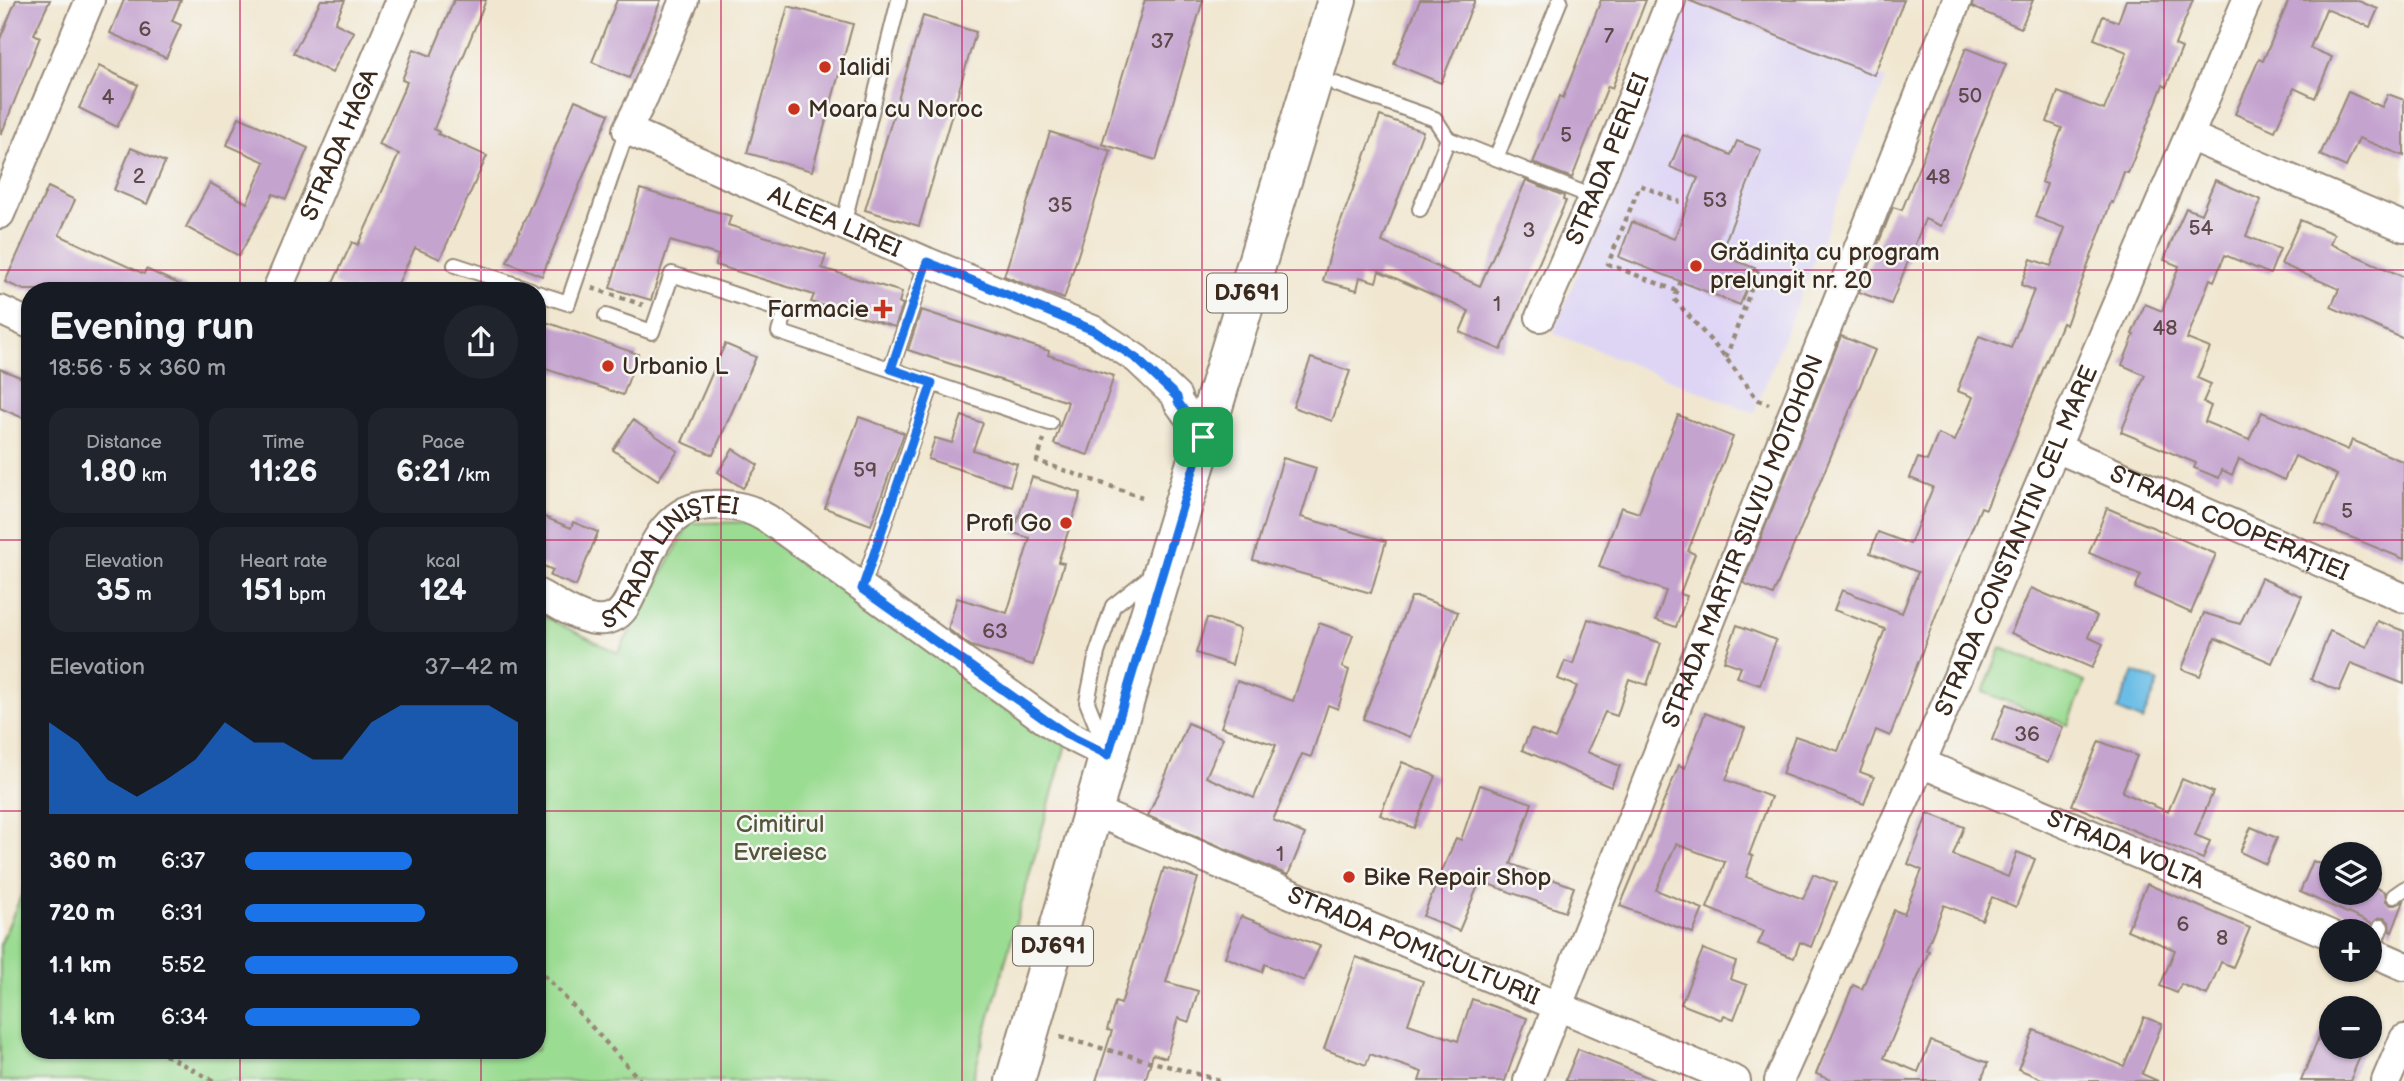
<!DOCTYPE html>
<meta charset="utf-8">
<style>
:root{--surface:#171b24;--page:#20242c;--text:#f1f3f6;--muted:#9ea1a6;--accent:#1a73e8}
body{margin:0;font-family:"Balsamiq Sans",sans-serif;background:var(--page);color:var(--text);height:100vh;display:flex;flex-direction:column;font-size:26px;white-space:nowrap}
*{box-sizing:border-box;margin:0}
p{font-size:23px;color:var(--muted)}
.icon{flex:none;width:38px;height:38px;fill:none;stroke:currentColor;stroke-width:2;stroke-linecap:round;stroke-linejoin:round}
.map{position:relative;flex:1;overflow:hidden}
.side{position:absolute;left:21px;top:282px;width:525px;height:777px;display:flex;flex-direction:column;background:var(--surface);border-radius:28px;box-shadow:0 2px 5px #0004}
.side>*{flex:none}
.controls{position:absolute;left:2319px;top:842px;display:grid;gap:14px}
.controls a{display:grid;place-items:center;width:63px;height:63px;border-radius:50%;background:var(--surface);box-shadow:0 2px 5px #0004;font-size:35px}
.pin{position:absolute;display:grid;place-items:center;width:60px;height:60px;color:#fff;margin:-30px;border-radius:14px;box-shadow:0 4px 10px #0006}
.round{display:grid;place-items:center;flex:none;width:74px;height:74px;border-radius:37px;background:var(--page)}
.summary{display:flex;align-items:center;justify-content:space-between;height:119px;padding:0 28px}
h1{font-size:38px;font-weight:800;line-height:52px}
.figures{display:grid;grid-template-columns:repeat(3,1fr);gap:10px;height:119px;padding:7px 28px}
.figures div{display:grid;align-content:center;border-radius:18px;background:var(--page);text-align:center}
.figures b{font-size:30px;font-weight:800}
.figures small{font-size:19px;font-weight:400}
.figures p{font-size:19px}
.chart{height:196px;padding:14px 28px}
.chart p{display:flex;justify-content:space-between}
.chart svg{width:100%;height:126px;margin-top:7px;fill:var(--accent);opacity:.7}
ul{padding:0 28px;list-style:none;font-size:23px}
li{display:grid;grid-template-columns:112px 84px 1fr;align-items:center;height:52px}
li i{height:18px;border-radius:9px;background:var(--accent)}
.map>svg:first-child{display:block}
</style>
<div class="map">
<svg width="2404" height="1081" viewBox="0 0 2404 1081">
<rect width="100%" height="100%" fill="#f6f6f2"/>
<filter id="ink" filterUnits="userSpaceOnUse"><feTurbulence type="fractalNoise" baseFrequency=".0143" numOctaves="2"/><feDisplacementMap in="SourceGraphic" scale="14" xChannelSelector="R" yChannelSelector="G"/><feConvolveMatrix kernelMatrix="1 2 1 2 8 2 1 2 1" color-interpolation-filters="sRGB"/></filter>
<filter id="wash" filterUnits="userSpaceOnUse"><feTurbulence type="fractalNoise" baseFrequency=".00686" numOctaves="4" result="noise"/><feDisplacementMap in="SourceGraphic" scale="28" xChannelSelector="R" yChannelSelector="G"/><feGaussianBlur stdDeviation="1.57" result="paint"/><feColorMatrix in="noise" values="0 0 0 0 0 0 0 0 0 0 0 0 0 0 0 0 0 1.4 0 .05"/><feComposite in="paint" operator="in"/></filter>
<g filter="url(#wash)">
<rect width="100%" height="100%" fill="#f1e7d0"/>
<!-- built -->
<path fill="#ded5f5" d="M1688,1L1886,79L1754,413L1553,333Z"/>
<!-- green -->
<g fill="#9bdc93" stroke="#6b8358" stroke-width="2">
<path d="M756,522L1066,744L972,1081H0V945L30,875V1050H537V613L618,653L690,523Z"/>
<path d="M2001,648L2085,682L2068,725L1983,692Z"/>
</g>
<!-- water -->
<path fill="#6abde6" stroke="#527482" stroke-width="2" d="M2134,672L2159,682L2142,721L2117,710Z"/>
<g id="blocks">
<!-- building -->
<g fill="#c4a3cf">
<path d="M16,0H50L34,34L40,37L1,135L0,39Z"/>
<path d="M124,0H181L172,21L181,25L166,58L110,33Z"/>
<path d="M321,0H345L335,23L354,32L332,73L293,53Z"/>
<path d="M454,0H486L434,129L439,132L438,134L487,156L440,259L415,248L395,290H350L333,283L352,242L358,245L399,154L379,145L407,82L402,80L414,49L431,56Z"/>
<path d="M617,0H661L629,78L592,62Z"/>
<path d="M1145,0H1203L1156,160L1102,144Z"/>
<path d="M1420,0H1475L1441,83L1394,64Z"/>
<path d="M1601,0H1646L1612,88L1608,86L1572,178L1533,163L1560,96L1563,98Z"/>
<path d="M1688,0H1904L1874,75Z"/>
<path d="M1973,0H2033L2021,28L1972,7Z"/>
<path d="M2126,0H2193L2175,45L2182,48L2166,87L2163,85L2128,173L2124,172L2113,203L2111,202L2066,325L2062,323L1986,509L1981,507L1939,607L1890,736L1876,730L1860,772L1874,777L1864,804L1782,774L1795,736L1838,751L1885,629L1834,610L1842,590L1902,613L1918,572L1870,553L1878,532L1910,544L1933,487L1910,478L1918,458L1927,461L1938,434L1955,441L1973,397L1957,391L1979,336L2011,348L2034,290L2021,285L2031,259L2051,266L2065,228L2035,217L2047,184L2041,182L2062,128L2047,122L2058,92L2104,110L2127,52L2094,39L2103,16L2118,22Z"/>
<path d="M2289,0H2356L2378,9L2370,27L2326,9L2310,48L2332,57L2315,98L2294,88L2275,131L2235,114L2259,59L2263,61Z"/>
<path d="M788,6L853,24L812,171L747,153Z"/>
<path d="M923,16L976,32L919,226L865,210Z"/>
<path d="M1966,48L2006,64L1941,226L1925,219L1891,304L1859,292L1893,207L1902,210Z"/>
<path d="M99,66L138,85L117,127L79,108Z"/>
<path d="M2348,92L2382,107L2388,94L2404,100V156L2359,138L2346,167L2320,155Z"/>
<path d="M575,100L609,114L542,276L507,262Z"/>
<path d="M1380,116L1423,131L1382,242L1480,286L1526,180L1564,196L1563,200L1566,201L1501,350L1460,332L1469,311L1379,271L1376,282L1360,277L1357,290L1323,281L1333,243Z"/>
<path d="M239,117L308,148L286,199L273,194L239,256L186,227L210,183L247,203L265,162L227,145Z"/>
<path d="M1050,132L1111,151L1064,299L1004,276Z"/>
<path d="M1683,135L1731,155L1737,141L1761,150L1720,255L1755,268L1740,305L1619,257L1632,222L1674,239L1698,178L1670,167Z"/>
<path d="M131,148L165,162L147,204L114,190Z"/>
<path d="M2215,180L2261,200L2246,236L2280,249L2270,274L2225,255L2214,281L2210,279L2187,339L2210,348L2197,378L2211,384L2203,402L2211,406L2205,422L2249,440L2262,412L2348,450L2352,440L2404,462V559L2316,523L2337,475L2295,456L2284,480L2239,459L2232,475L2222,470L2219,478L2194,468L2196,463L2121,432L2145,375L2122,365L2134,335L2132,334L2145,304L2162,311L2179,266L2164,260L2177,228L2186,208L2201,214Z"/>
<path d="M48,187L75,200L59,235L144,274L146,269L192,290H24L5,282Z"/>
<path d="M640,189L731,216L728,225L826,255L822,268L902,292L899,303L903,304L895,327L811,302L814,295L716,265L718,255L670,241L651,300L610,288Z"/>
<path d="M2300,220L2334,234L2330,244L2404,277V339L2331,307L2339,289L2281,264Z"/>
<path d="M921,310L1049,351L1048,355L1114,376L1088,455L1054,444L1068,402L908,350Z"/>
<path d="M537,319L638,354L623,395L537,366Z"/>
<path d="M1841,336L1875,350L1773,595L1743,583Z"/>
<path d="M725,344L756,357L713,455L682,442Z"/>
<path d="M1311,358L1350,371L1332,421L1293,407Z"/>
<path d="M0,369L30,381V421L0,408Z"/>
<path d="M1678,415L1733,437L1688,551L1695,554L1680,594L1687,596L1676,627L1656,620L1666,591L1599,567L1621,507L1639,513Z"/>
<path d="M962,416L983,423L973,450L1017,464L1010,486L928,459L935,438L952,443Z"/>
<path d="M859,417L904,433L871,525L825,508Z"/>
<path d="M633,420L678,451L658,480L613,450Z"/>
<path d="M733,449L758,465L743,488L718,472Z"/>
<path d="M1283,458L1316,468L1301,517L1386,541L1371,593L1253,560Z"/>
<path d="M1032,477L1081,493L1058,562L1064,563L1033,665L971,646L948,629L957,598L1007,613L1030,538L1013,533Z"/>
<path d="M2107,508L2216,554L2191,613L2135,588L2141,575L2089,553Z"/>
<path d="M537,514L571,528L573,522L598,532L576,586L550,576L553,570L537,563Z"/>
<path d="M2261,578L2302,596L2272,663L2215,638L2200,676L2182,669L2204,613L2240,624Z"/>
<path d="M2031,588L2097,616L2088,637L2103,644L2092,668L2011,633Z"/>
<path d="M1411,597H1419L1458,612L1410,737L1363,719Z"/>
<path d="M1207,618L1240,629L1232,665L1196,653Z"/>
<path d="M1588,619L1661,643L1647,685L1629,679L1617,716L1605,712L1587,752L1620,766L1611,787L1522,750L1531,729L1555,739L1577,686L1558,679L1565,661L1573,664Z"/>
<path d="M2377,621L2404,631V684L2351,663L2339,691L2311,679L2330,631L2367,647Z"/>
<path d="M1319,623L1353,635L1342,667L1349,670L1338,709L1328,705L1311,757L1302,754L1273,820L1305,834L1288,875L1148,816L1188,723L1223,738L1206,777L1254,798L1276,745L1221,727L1237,681L1293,701Z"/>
<path d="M1737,625L1776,640L1760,685L1737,677L1741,667L1724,661Z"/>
<path d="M2006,704L2063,727L2048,763L1992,740Z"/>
<path d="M1705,713L1745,728L1726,780L1771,797L1749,855L1753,856L1746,877L1803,899L1813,874L1836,883L1811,947L1800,942L1794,958L1758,944L1764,931L1707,908L1725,862L1676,844L1656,890L1703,909L1693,933L1620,906L1679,765L1685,768Z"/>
<path d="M2099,741L2137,756L2122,792L2168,812L2182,779L2213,792L2195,835L2210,841L2203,859L2072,805Z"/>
<path d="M1402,762L1436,776L1414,828L1380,815Z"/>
<path d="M1480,785L1532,803L1511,864L1574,887L1565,912L1480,881L1459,931L1423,916L1456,838L1461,840Z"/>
<path d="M1928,813L1964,827L1953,855L2008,877L2017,852L2035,859L2016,907L1992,897L1982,920L1944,905L1926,950L1929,951L1884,1058L1918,1072L1931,1041L1988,1063L1981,1081H1834L1816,1074L1853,985L1862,989L1894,910L1904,914L1922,870L1908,864Z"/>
<path d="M2251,827L2277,838L2266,864L2240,852Z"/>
<path d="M2313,861L2331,869V892H2370V885L2385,892L2386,901L2391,905H2396L2404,901L2392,932L2390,931L2389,922L2385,918H2379L2372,924L2300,892Z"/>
<path d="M1164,868L1198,878L1166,982L1198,991L1189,1022L1178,1018L1166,1058L1153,1054L1145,1081H1096L1112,1031L1107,1030L1115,1002L1121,1004Z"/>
<path d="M2147,884L2250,928L2233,967L2221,962L2207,995L2181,984L2177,993L2160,986L2175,950L2127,930Z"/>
<path d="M1241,916L1320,946L1304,981L1265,964L1262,972L1225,957Z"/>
<path d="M1703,949L1736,962L1730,979L1747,985L1734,1019L1724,1015L1722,1020L1681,1004Z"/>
<path d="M1356,957L1423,981L1408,1024L1458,1041L1472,999L1527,1018L1505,1081H1419L1422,1072L1370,1054L1366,1065L1324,1049Z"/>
<path d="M2330,1009L2331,1046H2364L2350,1081H2301Z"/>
<path d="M2144,1017L2162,1024L2142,1074L2158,1081H2047L2018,1069L2034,1030L2124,1066Z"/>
<path d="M1578,1049L1655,1080V1081H1565Z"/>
</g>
</g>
</g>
<g filter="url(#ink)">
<use href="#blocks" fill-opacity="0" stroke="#968877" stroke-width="2"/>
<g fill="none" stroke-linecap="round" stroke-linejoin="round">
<defs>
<g id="lane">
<path d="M1336,84L1435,119L1448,139"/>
<path d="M1496,158L1560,0"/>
<path d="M1420,209L1448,139L1593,197"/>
<path d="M843,225L899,0"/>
<path d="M455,265L531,290"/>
<path d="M537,293L568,303L627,130"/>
<path d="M606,316L652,332L672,274L786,312L779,332L1050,423"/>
<path d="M891,369L927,262"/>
<path d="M862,588L932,383"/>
<path d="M1103,742L1087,702L1097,653L1113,606L1152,575"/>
<path d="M2394,896L2404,889"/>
<path d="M2371,952L2381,927"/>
</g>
<g id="street">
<path id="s1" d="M684,0L644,96L627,130L927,262L1093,330L1137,359L1177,397L1178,402L1203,437"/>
<path d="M2189,136L2404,227"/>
<path d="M0,214L90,0"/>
<path id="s2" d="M277,290L401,0"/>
<path d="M0,310L30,324"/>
<path id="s3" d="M1540,317L1593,197L1671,0"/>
<path id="s4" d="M2056,448L2404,598"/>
<path id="s5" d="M537,593C557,603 588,628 612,618C624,613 629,600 634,589C651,551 664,506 712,505C733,504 751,508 768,519L1044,719L1068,735L1108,755"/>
<path id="s6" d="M1921,763L2331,935"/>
<path id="s7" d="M1091,810L1736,1081"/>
<path d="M2370,951L2404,966"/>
<path id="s8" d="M1528,1081L1957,0"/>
<path id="s9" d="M1779,1081L1921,763L2247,0"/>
<path d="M2386,1081L2404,1039"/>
</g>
<path id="primary" d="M1015,1081L1143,637L1337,0"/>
</defs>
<!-- lane casing -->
<use href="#lane" stroke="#968877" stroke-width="18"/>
<!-- street casing -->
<use href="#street" stroke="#968877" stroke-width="32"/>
<!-- primary casing -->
<use href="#primary" stroke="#968877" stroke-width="42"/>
<!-- path -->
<g stroke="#968877" stroke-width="4.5" stroke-dasharray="5 5" stroke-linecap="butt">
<path d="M1681,281L1674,299L1726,358L1758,400L1769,404"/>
<path d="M592,288L643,305"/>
<path d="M1677,291L1608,264L1640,185L1680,202"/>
<path d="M1726,358L1758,270"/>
<path d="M1044,439L1037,461L1142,497"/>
<path d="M537,967L641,1081"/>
<path d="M25,980L30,982"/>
<path d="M1060,1037L1223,1081"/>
<path d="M156,1050L214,1081"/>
</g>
<!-- lane -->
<use href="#lane" stroke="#fff" stroke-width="14"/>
<!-- street -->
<use href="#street" stroke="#fff" stroke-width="28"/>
<!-- primary -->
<use href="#primary" stroke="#fff" stroke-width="38"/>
</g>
</g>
<g fill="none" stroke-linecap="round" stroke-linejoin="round" filter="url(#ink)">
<defs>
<path id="route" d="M927,262L1093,330L1137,359L1177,397L1178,402L1203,437L1108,755L1068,735L1044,719L862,589L932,383L891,369Z"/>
</defs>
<!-- route casing -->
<use href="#route" stroke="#fff" stroke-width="14"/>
<!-- route -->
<use href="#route" stroke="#1a73e8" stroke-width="9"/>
</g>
<!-- grid -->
<path fill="none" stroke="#c2185b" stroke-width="2" stroke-opacity="0.55" d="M240,0V290M481,0V290M721,0V1081M962,0V1081M1202,0V1081M1442,0V1081M1683,0V1081M1923,0V1081M2164,0V1081M0,270H2404M0,540H30M537,540H2404M0,811H30M537,811H2404M240,1050V1081M481,1050V1081"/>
<!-- markers -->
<g fill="#c8321e" stroke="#f6f6f2" stroke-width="2.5">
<circle cx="825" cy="67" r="7"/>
<circle cx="794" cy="109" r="7"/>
<circle cx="1696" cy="266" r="7"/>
<path d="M879.5 298.5h7v7h7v7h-7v7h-7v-7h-7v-7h7z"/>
<circle cx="608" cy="366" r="7"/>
<circle cx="1066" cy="523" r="7"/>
<circle cx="1349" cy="877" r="7"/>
</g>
<g text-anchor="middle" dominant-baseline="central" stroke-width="5" stroke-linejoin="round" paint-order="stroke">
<!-- number labels -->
<g font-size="21" fill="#5d484a">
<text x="145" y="29">6</text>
<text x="1609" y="36">7</text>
<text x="1162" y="41">37</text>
<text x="1970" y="96">50</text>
<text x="108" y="97">4</text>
<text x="1566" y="135">5</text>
<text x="139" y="176">2</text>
<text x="1938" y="177">48</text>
<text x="1715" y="200">53</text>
<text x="1060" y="205">35</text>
<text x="2201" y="228">54</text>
<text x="1529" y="230">3</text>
<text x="1497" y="304">1</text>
<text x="2165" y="328">48</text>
<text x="865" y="470">59</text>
<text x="2347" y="511">5</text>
<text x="995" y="631">63</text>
<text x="2027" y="734">36</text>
<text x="1280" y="854">1</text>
<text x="2183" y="924">6</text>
<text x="2222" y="938">8</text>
</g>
<!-- shield labels -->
<g fill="#f6f6f2" stroke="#73675e" stroke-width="2">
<rect x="1207" y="273.5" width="80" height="39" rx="5"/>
<rect x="1013" y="926.5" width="80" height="39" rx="5"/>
</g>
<g font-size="23" font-weight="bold" fill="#3b2a1e">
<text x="1247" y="293">DJ691</text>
<text x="1053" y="946">DJ691</text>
</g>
<!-- poi labels -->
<g font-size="24" fill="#3b2a1e" stroke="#f6f6f2" text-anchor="start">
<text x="839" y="67">Ialidi</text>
<text x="808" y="109">Moara cu Noroc</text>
<text x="1710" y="252">Grădinița cu program<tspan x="1710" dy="28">prelungit nr. 20</tspan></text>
<text x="869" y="309" text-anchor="end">Farmacie</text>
<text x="622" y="366">Urbanio L</text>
<text x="1052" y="523" text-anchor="end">Profi Go</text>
<text x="1363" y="877">Bike Repair Shop</text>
</g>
<!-- street labels -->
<g font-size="24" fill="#3b2a1e" stroke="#f6f6f2">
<text stroke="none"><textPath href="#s2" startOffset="158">STRADA HAGA</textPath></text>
<text stroke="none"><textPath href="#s3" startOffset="172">STRADA PERLEI</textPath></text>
<text stroke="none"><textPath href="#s1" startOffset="369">ALEEA LIREI</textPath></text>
<text stroke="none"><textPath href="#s4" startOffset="189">STRADA COOPERAȚIEI</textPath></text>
<text stroke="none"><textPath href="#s8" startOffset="581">STRADA MARTIR SILVIU MOTOHON</textPath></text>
<text stroke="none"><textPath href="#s9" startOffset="590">STRADA CONSTANTIN CEL MARE</textPath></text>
<text stroke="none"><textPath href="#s5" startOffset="170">STRADA LINIȘTEI</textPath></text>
<text stroke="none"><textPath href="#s6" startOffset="222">STRADA VOLTA</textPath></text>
<text stroke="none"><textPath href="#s7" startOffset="350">STRADA POMICULTURII</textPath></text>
</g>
<!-- park labels -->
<g font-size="24" fill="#53563b" stroke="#f6f6f2">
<text x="780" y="824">Cimitirul<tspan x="780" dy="28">Evreiesc</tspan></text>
</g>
</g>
</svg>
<div class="controls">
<a><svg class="icon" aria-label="layers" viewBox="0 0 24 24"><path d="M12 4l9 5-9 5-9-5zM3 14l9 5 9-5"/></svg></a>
<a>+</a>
<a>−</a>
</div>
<div class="pin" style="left:1203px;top:437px;background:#1e9e55"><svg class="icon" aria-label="arrive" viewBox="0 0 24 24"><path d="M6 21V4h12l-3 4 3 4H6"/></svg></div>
<section class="side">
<div class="summary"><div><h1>Evening run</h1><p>18:56 · 5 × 360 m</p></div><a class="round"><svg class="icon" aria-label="share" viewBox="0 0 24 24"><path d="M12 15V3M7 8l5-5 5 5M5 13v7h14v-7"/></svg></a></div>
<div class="figures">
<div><p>Distance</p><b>1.80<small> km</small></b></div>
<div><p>Time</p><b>11:26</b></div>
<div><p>Pace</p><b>6:21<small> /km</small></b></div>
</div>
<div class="figures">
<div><p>Elevation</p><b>35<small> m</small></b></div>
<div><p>Heart rate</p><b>151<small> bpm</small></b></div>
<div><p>kcal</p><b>124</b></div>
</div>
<div class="chart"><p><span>Elevation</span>37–42 m</p>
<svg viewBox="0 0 160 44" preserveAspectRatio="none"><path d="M0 44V12L10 19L20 32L30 38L40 32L50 25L60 12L70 19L80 19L90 25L100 25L110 12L120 6L130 6L140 6L150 6L160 12V44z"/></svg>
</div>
<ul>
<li><b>360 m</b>6:37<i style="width:61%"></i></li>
<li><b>720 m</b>6:31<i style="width:66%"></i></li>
<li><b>1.1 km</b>5:52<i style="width:100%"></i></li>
<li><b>1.4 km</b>6:34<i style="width:64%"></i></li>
</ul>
</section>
</div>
